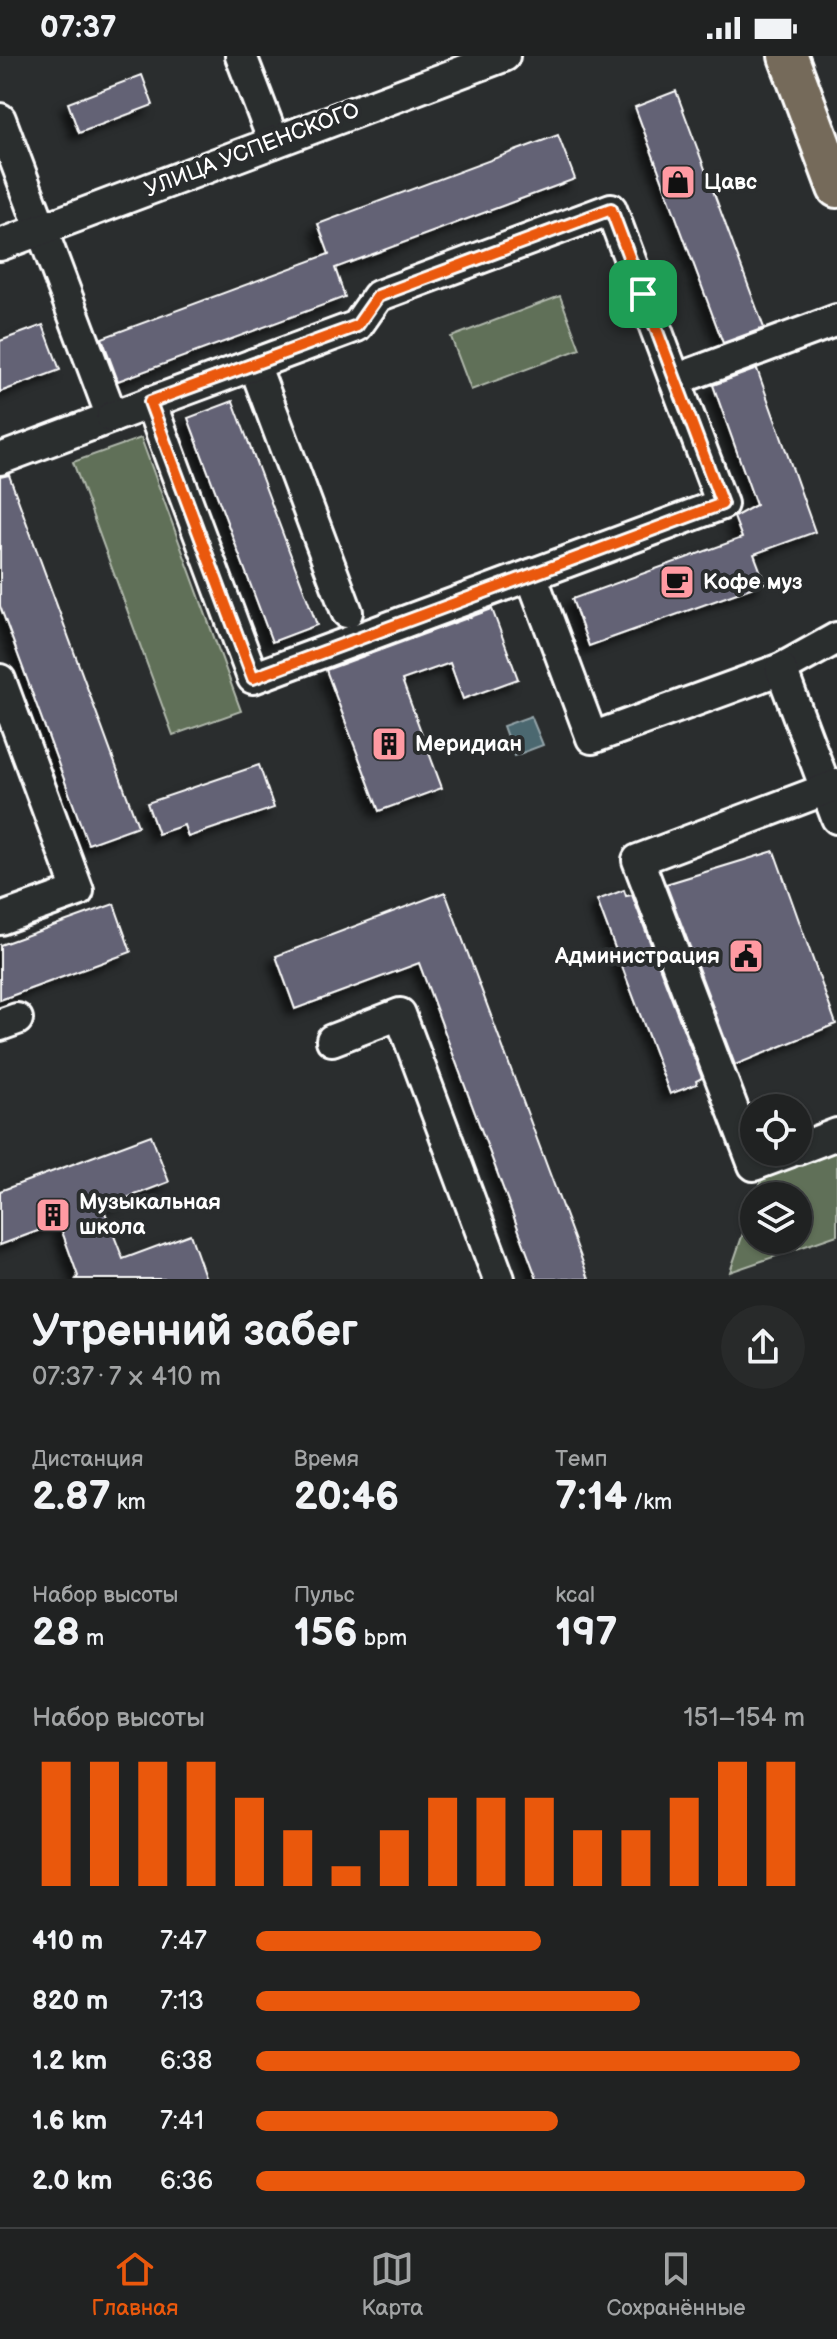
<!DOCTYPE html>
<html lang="ru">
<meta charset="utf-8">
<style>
:root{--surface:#202222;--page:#282a2a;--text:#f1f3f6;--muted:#a2a4a5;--line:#3d3f40;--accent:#ea580c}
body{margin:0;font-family:"Balsamiq Sans",sans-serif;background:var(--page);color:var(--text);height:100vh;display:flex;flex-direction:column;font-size:30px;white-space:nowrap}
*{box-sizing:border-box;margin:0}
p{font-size:26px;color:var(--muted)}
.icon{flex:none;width:44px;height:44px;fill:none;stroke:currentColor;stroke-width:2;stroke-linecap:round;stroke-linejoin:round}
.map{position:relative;height:1223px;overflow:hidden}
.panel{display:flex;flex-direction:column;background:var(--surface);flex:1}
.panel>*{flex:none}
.fabs{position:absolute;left:740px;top:1038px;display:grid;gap:16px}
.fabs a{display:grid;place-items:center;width:72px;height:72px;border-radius:50%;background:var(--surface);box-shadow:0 2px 6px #0004,0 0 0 2px var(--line);font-size:40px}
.pin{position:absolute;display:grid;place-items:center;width:68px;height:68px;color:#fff;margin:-34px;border-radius:16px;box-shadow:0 4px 12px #0006}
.round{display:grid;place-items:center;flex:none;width:84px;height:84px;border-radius:42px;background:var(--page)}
.overview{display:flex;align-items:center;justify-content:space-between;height:136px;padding:0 32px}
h1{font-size:44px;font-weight:800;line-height:60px}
.metrics{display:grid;grid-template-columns:repeat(3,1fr);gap:12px;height:136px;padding:8px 32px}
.metrics div{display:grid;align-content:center}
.metrics b{font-size:40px;font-weight:800}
.metrics small{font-size:22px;font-weight:400}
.metrics p{font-size:22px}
.chart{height:224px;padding:16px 32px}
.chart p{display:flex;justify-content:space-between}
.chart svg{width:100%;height:144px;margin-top:8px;stroke:var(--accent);stroke-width:6}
ul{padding:0 32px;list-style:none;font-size:26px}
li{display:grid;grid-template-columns:128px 96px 1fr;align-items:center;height:60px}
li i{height:20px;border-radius:10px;background:var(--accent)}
.status{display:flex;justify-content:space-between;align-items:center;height:56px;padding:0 40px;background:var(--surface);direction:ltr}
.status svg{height:22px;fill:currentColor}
.tab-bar{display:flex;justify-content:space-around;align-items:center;height:112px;border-top:2px solid var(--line);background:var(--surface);font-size:22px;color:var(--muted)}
.tab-bar a{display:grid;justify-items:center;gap:4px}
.tab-bar .on{color:var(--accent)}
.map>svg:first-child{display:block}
</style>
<div class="status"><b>07:37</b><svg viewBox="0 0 49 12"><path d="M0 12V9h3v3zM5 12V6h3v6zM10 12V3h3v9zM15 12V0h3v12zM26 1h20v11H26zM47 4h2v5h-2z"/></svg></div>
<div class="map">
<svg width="837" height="1223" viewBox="0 0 837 1223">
<defs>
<filter id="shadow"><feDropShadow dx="-7" dy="7" stdDeviation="4" flood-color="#0009"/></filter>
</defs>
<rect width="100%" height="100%" fill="#2a2d2e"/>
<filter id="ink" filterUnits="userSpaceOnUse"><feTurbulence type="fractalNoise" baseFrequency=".0125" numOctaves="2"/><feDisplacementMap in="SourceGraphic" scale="16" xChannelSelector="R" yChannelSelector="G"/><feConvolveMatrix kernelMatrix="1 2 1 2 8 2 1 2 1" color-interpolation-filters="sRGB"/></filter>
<g filter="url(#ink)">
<!-- green -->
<g fill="#617058" stroke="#b0b8ac" stroke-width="2">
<path d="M560,240L580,293L471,334L451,281Z"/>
<path d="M141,382L241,655L173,679L73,406Z"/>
<path d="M837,1093V1179L730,1216L754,1145V1184H798V1140H756L763,1120Z"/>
</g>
<!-- water -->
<path fill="#4c6870" stroke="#94a4a9" stroke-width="2" d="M531,660L543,689L514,700L503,670Z"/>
<!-- building -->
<g fill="#646274" stroke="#fff" stroke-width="2" filter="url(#shadow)">
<path d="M142,19L153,49L79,77L68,47Z"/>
<path d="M676,35L764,272L723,287L635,51Z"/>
<path d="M558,79L575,123L335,212L345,241L118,325L102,282L329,198L318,168Z"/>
<path d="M43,269L60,314L0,336V285Z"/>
<path d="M757,313L815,476L754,498L765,527L589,590L572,543L742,482L734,461L756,449L713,329Z"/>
<path d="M233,345L317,569L272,586L188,362Z"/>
<path d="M9,419L138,770L88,788L0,550V421Z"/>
<path d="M492,553L518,623L463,643L450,607L402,624L442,732L379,755L326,614Z"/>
<path d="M259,709L274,752L188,781L184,769L158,778L147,747Z"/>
<path d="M774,795L836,968L735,1009L666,828Z"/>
<path d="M624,834L626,840L632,839L702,1022L696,1025L697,1028L670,1038L597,844Z"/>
<path d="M445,836L589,1223H537L419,907L295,953L276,900Z"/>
<path d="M114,848L131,896L0,944V889Z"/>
<path d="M151,1079L169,1126L103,1151L123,1203L190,1178L206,1223H76L78,1220L59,1167L0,1189V1135Z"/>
</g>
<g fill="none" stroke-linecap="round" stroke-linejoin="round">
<defs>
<g id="minor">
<path d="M241,0L274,86"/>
<path d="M0,63L112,361L0,403"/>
<path d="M0,189L504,0"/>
<path d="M254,308L347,556"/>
<path d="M150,346L253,622L722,448L675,324"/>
<path d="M112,361L357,270L378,240L611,153L675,324L837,264"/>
<path d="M531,519L592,682L781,613L837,582"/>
<path d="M781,613L837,762"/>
<path d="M0,624L78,835L0,863"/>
<path d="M0,969L17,963"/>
<path d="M332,984L400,958L499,1223"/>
<path d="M798,1093L837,1078"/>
<path d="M789,1096L754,1109L638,804L837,729"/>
</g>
<path id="major" d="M788,0L837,132"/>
</defs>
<!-- minor casing -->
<use href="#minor" stroke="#fff" stroke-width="36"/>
<!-- major casing -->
<use href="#major" stroke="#fff" stroke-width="44"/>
<!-- minor -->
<use href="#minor" stroke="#2a2d2e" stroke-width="30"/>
<!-- major -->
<use href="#major" stroke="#746a5a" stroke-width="38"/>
</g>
</g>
<g fill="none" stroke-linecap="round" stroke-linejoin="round" filter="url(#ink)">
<defs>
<path id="route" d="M611,153L722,448L253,622L150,346L357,270L378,240Z"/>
</defs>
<!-- route casing -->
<use href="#route" stroke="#fff" stroke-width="16"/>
<!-- route -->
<use href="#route" stroke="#ea580c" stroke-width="10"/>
</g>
<!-- icons -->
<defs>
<symbol id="shop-square" viewBox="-11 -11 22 22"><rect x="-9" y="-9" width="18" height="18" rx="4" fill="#ff9aa2" stroke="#2a2d2e"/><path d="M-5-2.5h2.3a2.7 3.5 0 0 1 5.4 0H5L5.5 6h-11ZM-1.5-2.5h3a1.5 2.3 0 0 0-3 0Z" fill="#111"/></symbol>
<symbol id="cafe-square" viewBox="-11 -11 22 22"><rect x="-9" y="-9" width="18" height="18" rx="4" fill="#ff9aa2" stroke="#2a2d2e"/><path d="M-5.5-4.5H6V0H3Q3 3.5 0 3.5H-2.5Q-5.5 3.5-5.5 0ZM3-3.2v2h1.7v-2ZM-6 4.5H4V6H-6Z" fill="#111"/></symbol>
<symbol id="building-square" viewBox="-11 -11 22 22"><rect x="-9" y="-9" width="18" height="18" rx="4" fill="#ff9aa2" stroke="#2a2d2e"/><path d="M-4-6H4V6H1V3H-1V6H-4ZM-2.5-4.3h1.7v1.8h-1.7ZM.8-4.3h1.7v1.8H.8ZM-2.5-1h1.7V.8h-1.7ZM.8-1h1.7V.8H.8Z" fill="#111"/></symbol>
<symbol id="civic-square" viewBox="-11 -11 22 22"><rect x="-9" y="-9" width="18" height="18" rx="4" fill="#ff9aa2" stroke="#2a2d2e"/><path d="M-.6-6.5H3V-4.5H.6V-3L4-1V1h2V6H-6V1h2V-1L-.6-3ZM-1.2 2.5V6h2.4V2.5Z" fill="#111"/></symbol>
</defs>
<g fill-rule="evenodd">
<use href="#shop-square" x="658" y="106" width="40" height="40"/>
<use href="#cafe-square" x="657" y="506" width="40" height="40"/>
<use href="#building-square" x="369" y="668" width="40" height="40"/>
<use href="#civic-square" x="726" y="880" width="40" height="40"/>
<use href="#building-square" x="33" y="1139" width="40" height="40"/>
</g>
<g text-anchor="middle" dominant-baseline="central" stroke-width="8" stroke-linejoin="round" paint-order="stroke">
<!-- street labels -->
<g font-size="22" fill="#fff" stroke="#2a2d2e">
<text transform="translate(252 94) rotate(-21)">УЛИЦА УСПЕНСКОГО</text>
</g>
<!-- poi labels -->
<g font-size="22" font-weight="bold" fill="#fff" stroke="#2a2d2e" text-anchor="start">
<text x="704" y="126">Цавс</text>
<text x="703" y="526">Кофе муз</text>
<text x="415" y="688">Меридиан</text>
<text x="720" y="900" text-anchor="end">Администрация</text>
<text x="79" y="1146">Музыкальная<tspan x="79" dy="25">школа</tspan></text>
</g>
</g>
</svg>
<div class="fabs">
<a><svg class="icon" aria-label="locate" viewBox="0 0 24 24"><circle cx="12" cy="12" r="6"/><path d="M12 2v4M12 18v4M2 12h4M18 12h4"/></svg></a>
<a><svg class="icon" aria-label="layers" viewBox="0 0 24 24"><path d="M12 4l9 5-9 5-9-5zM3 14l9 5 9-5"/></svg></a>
</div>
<div class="pin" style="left:643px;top:238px;background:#1e9e55"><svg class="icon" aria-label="arrive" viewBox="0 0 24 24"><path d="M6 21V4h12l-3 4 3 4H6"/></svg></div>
</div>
<section class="panel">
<div class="overview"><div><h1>Утренний забег</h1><p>07:37 · 7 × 410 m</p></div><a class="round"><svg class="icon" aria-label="share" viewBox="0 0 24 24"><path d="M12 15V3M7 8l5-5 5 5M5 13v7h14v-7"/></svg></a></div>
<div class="metrics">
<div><p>Дистанция</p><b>2.87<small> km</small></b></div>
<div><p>Время</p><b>20:46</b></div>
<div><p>Темп</p><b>7:14<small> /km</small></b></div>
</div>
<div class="metrics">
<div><p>Набор высоты</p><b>28<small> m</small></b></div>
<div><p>Пульс</p><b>156<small> bpm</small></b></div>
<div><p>kcal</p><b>197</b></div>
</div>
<div class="chart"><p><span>Набор высоты</span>151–154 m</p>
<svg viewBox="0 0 160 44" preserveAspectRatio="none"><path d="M5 44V6M15 44V6M25 44V6M35 44V6M45 44V17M55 44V27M65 44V38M75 44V27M85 44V17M95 44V17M105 44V17M115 44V27M125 44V27M135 44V17M145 44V6M155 44V6"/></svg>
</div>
<ul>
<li><b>410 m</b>7:47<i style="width:52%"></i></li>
<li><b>820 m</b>7:13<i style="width:70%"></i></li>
<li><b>1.2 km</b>6:38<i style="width:99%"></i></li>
<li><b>1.6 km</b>7:41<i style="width:55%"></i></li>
<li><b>2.0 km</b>6:36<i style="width:100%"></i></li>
</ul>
</section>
<nav class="tab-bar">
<a class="on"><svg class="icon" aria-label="home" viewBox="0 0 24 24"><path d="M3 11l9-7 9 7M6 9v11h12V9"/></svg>Главная</a>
<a><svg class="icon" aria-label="map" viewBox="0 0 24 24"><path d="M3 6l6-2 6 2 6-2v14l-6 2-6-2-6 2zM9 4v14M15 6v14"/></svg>Карта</a>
<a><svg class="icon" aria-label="saved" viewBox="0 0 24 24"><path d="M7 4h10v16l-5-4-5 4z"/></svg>Сохранённые</a>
</nav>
